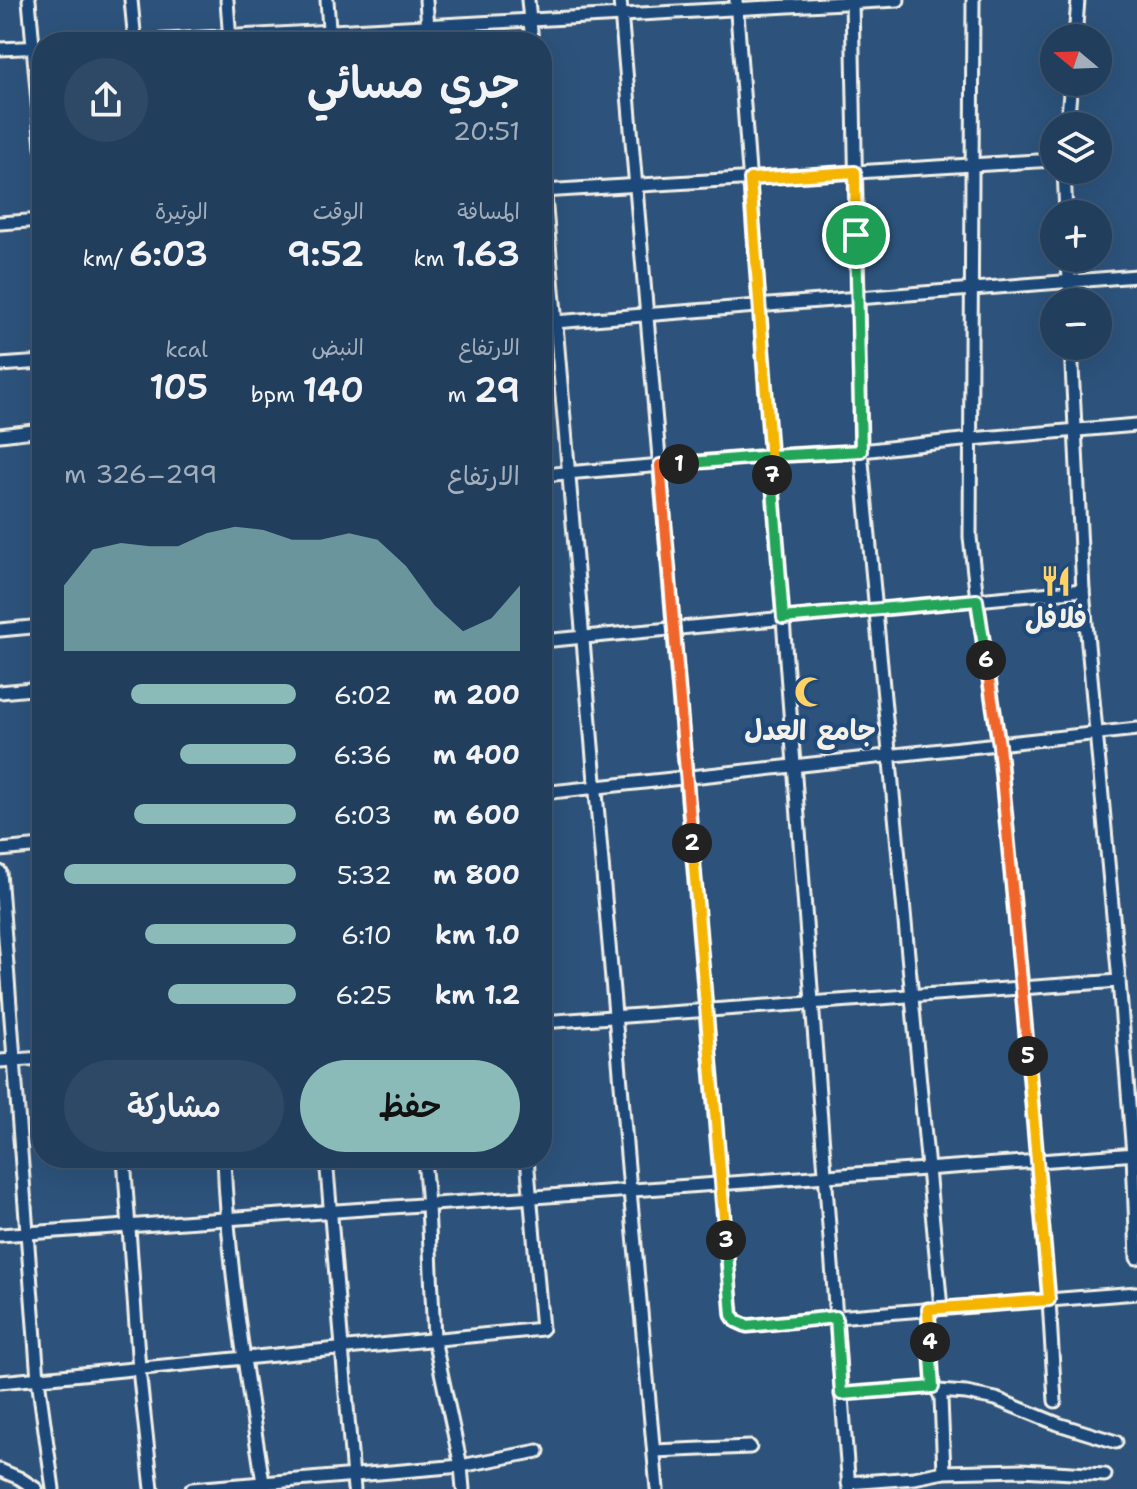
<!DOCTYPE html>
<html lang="ar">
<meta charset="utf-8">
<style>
:root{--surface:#223e5d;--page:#2e4966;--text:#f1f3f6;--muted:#a2aebc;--line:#3f5772;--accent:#8bbbb9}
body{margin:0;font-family:"Shantell Sans","Playpen Sans Arabic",sans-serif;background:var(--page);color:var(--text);direction:rtl;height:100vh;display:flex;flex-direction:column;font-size:30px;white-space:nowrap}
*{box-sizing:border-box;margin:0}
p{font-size:26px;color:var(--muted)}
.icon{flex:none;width:44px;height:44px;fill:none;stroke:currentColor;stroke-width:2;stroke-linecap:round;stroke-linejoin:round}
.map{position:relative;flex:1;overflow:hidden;direction:ltr}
.panel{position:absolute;left:32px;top:32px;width:520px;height:1136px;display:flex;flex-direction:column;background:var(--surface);border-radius:32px;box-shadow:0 8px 32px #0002,0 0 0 2px var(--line);direction:rtl}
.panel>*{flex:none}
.needle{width:52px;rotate:289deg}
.tools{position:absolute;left:1040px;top:24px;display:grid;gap:16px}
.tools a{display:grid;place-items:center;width:72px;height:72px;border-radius:50%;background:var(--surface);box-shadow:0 8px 32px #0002,0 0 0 2px var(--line);font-size:40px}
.pin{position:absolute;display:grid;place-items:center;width:68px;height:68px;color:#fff;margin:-34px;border:4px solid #fff;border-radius:50%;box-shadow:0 2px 8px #0007}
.km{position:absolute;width:40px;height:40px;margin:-20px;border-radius:50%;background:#222;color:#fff;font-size:22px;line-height:40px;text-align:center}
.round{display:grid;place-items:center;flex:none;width:84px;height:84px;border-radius:42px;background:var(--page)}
.headline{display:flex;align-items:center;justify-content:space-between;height:136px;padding:0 32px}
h1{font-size:44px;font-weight:600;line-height:60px}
.stats{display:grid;grid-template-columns:repeat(3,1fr);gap:12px;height:136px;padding:8px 32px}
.stats div{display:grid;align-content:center}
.stats b{font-size:34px;font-weight:600}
.stats small{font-size:22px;font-weight:400}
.stats p{font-size:22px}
.chart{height:224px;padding:16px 32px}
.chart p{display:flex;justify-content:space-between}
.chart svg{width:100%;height:144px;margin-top:8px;fill:var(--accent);opacity:.7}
.button{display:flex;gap:16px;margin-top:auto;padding:16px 32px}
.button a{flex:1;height:92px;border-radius:48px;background:var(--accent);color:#111;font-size:32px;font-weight:600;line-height:92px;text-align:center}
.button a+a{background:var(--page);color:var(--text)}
ul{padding:0 32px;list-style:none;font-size:26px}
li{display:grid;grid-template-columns:128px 96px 1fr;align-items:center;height:60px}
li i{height:20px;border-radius:10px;background:var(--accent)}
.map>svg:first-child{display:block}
</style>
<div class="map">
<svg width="1137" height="1489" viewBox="0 0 1137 1489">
<rect width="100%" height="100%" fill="#2d537c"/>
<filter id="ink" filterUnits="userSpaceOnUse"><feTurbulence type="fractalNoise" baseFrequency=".0125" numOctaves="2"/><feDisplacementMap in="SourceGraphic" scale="16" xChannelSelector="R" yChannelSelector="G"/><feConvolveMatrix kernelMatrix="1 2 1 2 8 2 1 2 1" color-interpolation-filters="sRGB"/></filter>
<g filter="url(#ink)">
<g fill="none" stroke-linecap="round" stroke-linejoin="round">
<defs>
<g id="minor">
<path d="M29,0L42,148"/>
<path d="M131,0L135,42"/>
<path d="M227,0L230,42"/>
<path d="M327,0L330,42"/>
<path d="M426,0L429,42"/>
<path d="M528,0L532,42"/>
<path d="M620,0L732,1315L736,1321L747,1326L836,1317L1137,1293"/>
<path d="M736,0L849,1489"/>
<path d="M852,0L861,451L941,1308"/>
<path d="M973,0L970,537L977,600L999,745L1022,988L1049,1300L1055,1401"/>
<path d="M1075,38L1078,0"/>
<path d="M130,42L898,0"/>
<path d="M0,49L42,47"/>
<path d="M1067,126L1071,82"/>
<path d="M542,161L630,1190L657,1489"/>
<path d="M1064,170L1066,214"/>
<path d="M542,191L1054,160"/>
<path d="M0,223L42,220"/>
<path d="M1068,258L1070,302"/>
<path d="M542,323L1137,276"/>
<path d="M1071,346L1083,590L1119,981L1133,1154L1137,1258"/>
<path d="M0,365L42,362"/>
<path d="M0,435L42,430"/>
<path d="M542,475L771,456L861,451L971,439L1137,425"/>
<path d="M0,630L42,626"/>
<path d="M542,641L1083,590"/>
<path d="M0,692L42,688"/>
<path d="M542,793L1137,729"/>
<path d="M0,850L42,846"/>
<path d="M0,872L38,1379L53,1489"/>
<path d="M542,1022L1119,981"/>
<path d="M0,1061L42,1058"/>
<path d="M124,1158L139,1369L152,1489"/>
<path d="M224,1158C228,1270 247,1379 264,1489"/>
<path d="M326,1158L354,1489"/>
<path d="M424,1158L428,1205L434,1339L461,1466L463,1489"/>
<path d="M0,1235L1137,1154"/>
<path d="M928,1309L933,1387L938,1391L941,1398L944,1472"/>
<path d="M0,1382L542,1329L527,1158"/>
<path d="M938,1391L966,1393L996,1399L1058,1424L1116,1442"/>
<path d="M841,1394L933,1387"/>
<path d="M654,1451L750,1447"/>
<path d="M0,1470L19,1478L36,1489"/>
<path d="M848,1483L914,1478L944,1472L1022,1470L1105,1475"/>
<path d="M192,1489L461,1466L538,1451"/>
</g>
</defs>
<!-- minor casing -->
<use href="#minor" stroke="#f4f1e8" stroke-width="17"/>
<!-- minor -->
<use href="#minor" stroke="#1f4a7a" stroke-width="11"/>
</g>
</g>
<g fill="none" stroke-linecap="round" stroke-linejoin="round" filter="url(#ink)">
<defs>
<path id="split-1" d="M679,464L771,456L861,451L856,235"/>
<path id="split-2" d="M679,464L660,465L692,843"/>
<path id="split-3" d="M692,843L726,1240"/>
<path id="split-4" d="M726,1240L732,1315L736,1321L747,1326L836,1317L841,1394L933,1387L930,1342"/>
<path id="split-5" d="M930,1342L928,1309L1049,1300L1028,1056"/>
<path id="split-6" d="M986,660L999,745L1028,1056"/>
<path id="split-7" d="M772,475L783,618L977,600L986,660"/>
<path id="split-8" d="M772,475L750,179L855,172L856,235"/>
</defs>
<!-- split-1 casing -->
<use href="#split-1" stroke="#fff" stroke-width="16"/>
<!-- split-2 casing -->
<use href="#split-2" stroke="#fff" stroke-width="16"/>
<!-- split-3 casing -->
<use href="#split-3" stroke="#fff" stroke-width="16"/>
<!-- split-4 casing -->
<use href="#split-4" stroke="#fff" stroke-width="16"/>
<!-- split-5 casing -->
<use href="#split-5" stroke="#fff" stroke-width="16"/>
<!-- split-6 casing -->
<use href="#split-6" stroke="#fff" stroke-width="16"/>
<!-- split-7 casing -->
<use href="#split-7" stroke="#fff" stroke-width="16"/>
<!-- split-8 casing -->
<use href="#split-8" stroke="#fff" stroke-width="16"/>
<!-- split-1 -->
<use href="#split-1" stroke="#22a559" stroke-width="10"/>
<!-- split-2 -->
<use href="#split-2" stroke="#f0652b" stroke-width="10"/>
<!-- split-3 -->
<use href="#split-3" stroke="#f5b400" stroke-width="10"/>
<!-- split-4 -->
<use href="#split-4" stroke="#22a559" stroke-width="10"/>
<!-- split-5 -->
<use href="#split-5" stroke="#f5b400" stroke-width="10"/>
<!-- split-6 -->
<use href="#split-6" stroke="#f0652b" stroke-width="10"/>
<!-- split-7 -->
<use href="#split-7" stroke="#22a559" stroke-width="10"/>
<!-- split-8 -->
<use href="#split-8" stroke="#f5b400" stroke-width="10"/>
</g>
<!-- icons -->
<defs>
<symbol id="restaurant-bare" viewBox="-9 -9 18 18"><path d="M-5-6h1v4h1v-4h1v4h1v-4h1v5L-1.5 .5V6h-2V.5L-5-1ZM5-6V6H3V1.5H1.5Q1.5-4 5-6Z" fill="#ffd166" stroke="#1f4a7a" stroke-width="2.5" paint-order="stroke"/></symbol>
<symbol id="mosque-bare" viewBox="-9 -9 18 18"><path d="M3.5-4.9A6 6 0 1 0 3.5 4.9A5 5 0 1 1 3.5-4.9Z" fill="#ffd166" stroke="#1f4a7a" stroke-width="2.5" paint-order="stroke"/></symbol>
</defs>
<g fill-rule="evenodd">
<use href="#restaurant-bare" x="1034" y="559" width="44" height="44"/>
<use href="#mosque-bare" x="788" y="670" width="44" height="44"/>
</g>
<g text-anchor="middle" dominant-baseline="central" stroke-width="8" stroke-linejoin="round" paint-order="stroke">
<!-- poi labels -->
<g font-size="28" font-weight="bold" fill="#f4f1e8" stroke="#1f4a7a">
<text x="1056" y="618">فلافل</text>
<text x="810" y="730">جامع العدل</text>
</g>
</g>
</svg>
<div class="tools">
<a><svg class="needle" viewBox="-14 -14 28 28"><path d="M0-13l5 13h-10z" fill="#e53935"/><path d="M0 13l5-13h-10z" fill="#a2aebc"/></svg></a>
<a><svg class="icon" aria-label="layers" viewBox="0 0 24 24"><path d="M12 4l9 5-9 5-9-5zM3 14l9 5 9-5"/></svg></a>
<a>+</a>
<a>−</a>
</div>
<div class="pin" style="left:856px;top:235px;background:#1e9e55"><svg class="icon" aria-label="arrive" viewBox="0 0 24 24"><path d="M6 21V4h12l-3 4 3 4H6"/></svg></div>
<b class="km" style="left:679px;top:464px">1</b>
<b class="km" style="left:692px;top:843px">2</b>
<b class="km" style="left:726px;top:1240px">3</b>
<b class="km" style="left:930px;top:1342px">4</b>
<b class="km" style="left:1028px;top:1056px">5</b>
<b class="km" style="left:986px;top:660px">6</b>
<b class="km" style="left:772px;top:475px">7</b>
<section class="panel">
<div class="headline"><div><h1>جري مسائي</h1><p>20:51</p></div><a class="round"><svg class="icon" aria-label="share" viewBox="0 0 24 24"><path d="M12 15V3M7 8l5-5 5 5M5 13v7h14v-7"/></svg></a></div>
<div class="stats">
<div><p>المسافة</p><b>1.63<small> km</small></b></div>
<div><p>الوقت</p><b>9:52</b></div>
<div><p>الوتيرة</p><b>6:03<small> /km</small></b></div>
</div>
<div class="stats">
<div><p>الارتفاع</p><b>29<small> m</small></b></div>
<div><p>النبض</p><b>140<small> bpm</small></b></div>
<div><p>kcal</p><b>105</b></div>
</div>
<div class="chart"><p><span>الارتفاع</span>299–326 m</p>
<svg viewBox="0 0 160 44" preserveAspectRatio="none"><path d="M0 44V24L10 13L20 11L30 12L40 12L50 8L60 6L70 7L80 10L90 10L100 8L110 10L120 18L130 30L140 38L150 34L160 24V44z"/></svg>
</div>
<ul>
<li><b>200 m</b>6:02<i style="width:71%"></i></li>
<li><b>400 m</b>6:36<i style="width:50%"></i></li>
<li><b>600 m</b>6:03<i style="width:70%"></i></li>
<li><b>800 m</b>5:32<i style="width:100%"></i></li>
<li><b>1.0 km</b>6:10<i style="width:65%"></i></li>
<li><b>1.2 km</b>6:25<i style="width:55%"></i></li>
</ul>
<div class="button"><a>حفظ</a><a>مشاركة</a></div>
</section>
</div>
